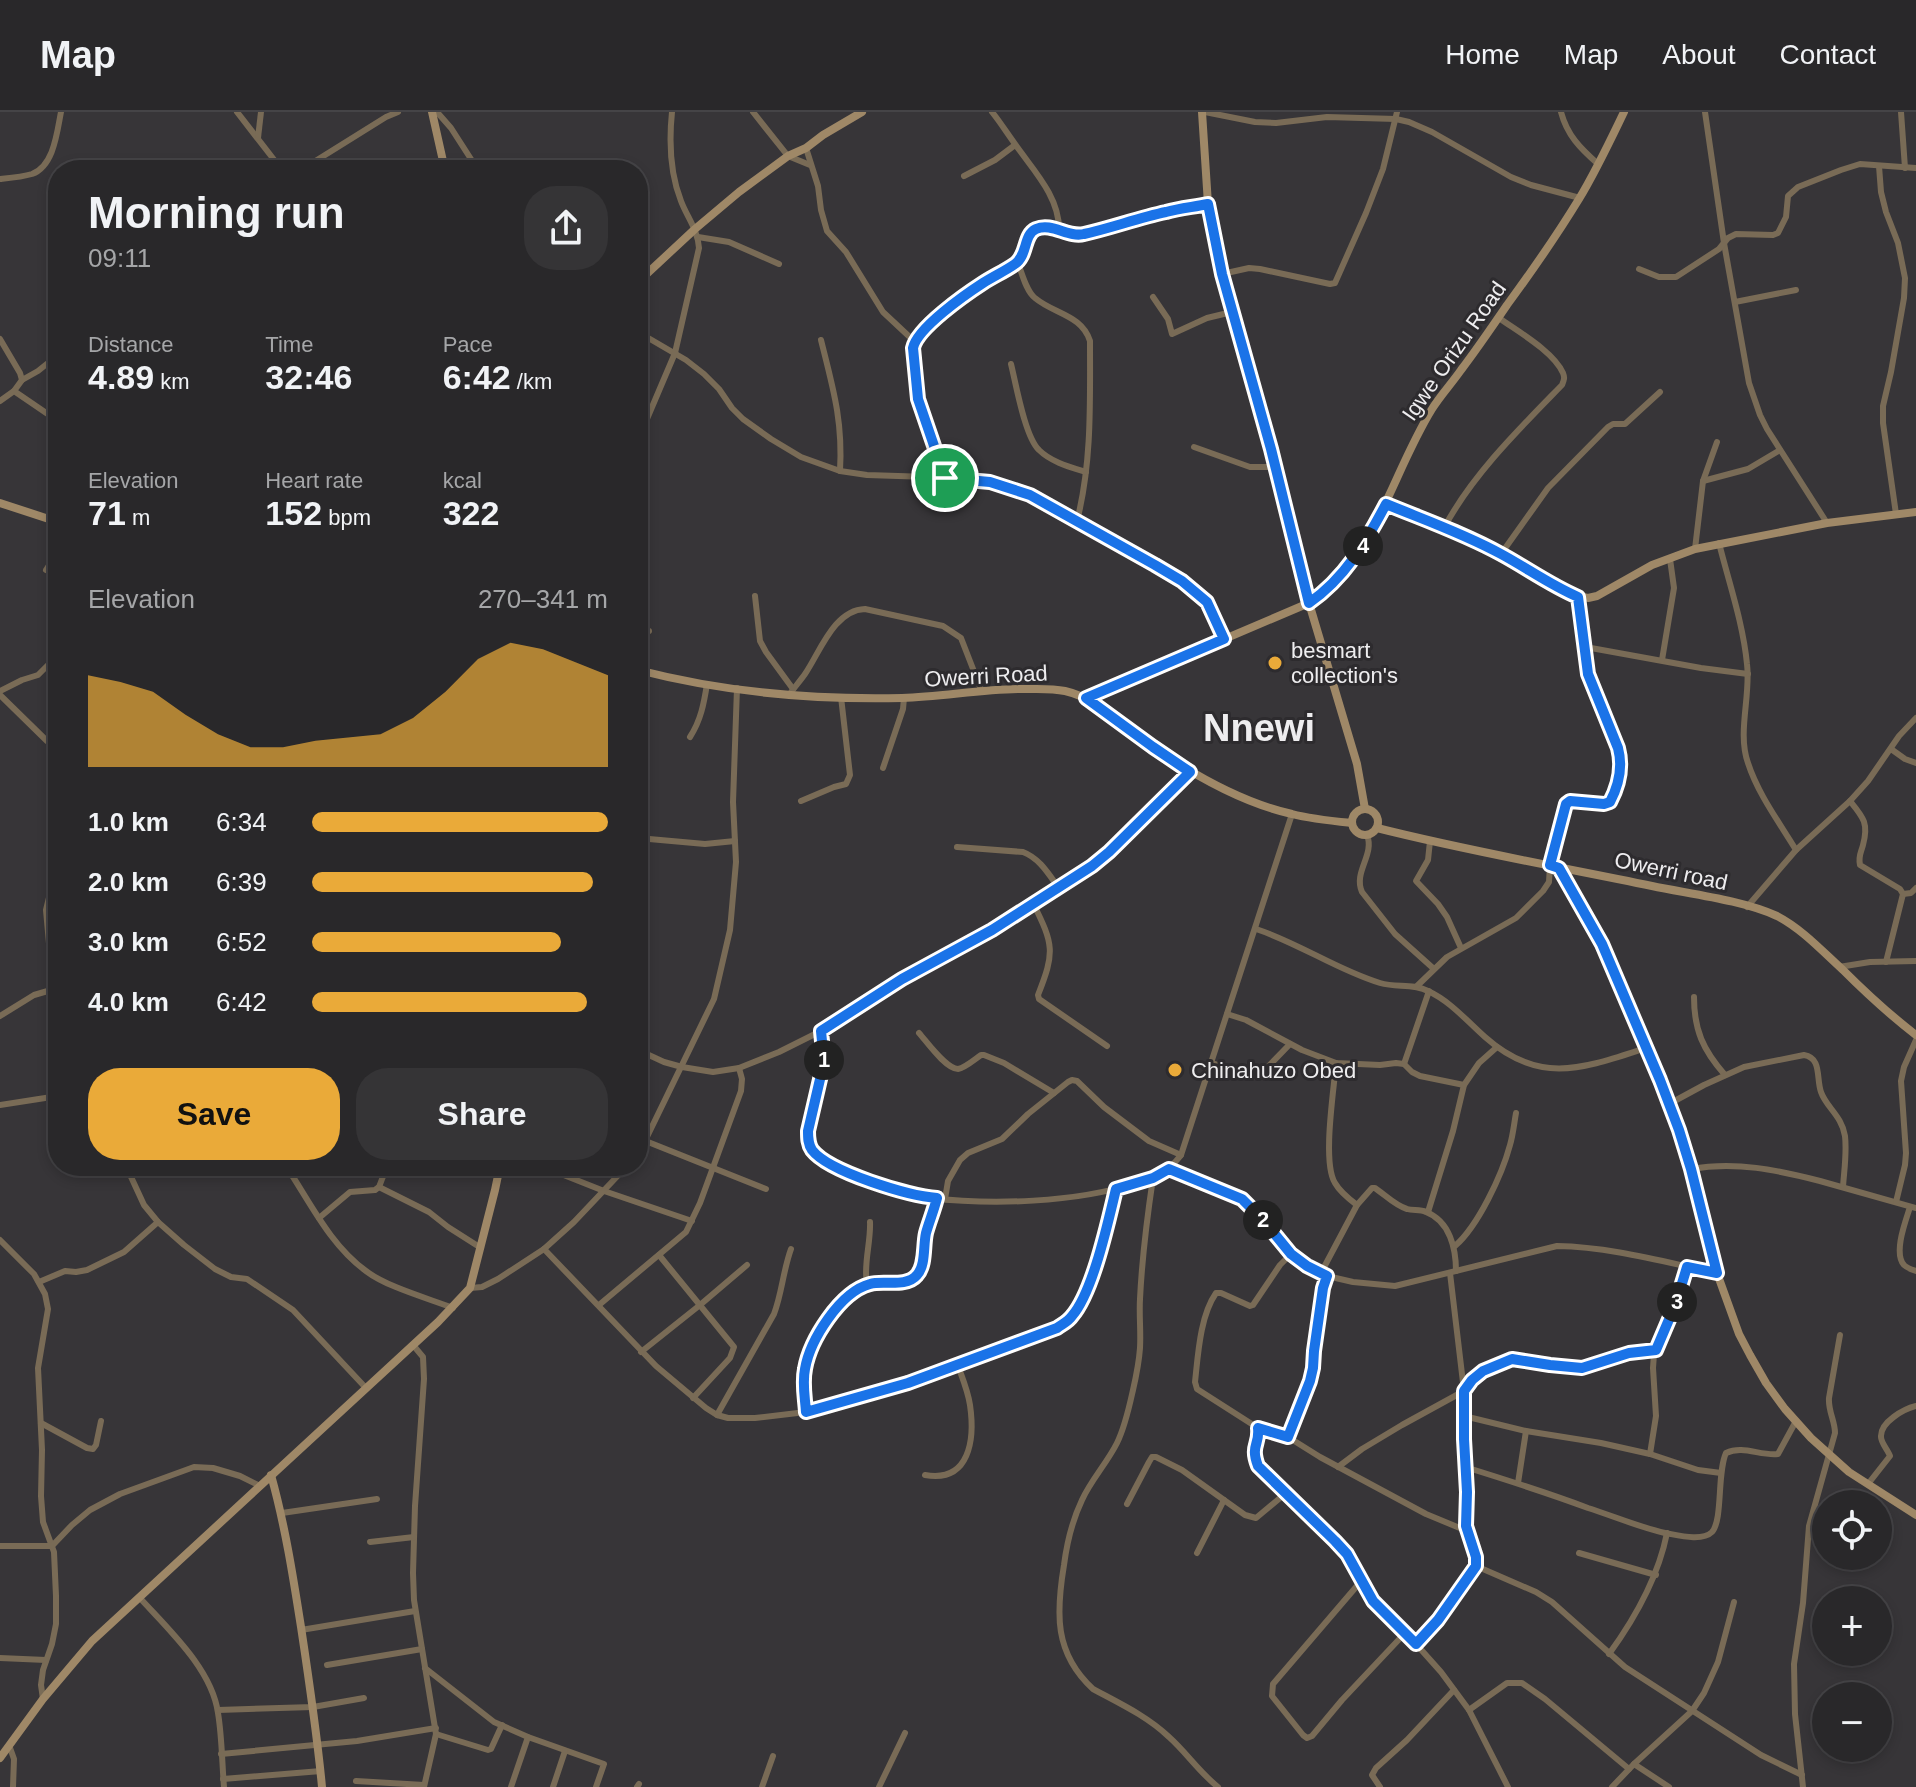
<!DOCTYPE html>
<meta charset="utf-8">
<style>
:root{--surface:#29282a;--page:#353436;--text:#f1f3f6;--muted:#a5a6a8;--line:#454447;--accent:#eaaa39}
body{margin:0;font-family:Arial,sans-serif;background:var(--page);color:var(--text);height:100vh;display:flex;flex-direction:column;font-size:30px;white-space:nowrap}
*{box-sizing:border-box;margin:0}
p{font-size:26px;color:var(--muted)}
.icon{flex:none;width:44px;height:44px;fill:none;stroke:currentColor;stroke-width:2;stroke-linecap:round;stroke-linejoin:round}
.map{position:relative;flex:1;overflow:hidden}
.details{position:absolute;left:48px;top:48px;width:600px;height:1016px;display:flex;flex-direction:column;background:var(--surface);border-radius:32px;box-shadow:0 4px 12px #0003,0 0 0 2px var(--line)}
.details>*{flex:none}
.controls{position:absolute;left:1812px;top:1378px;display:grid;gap:16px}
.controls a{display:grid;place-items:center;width:80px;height:80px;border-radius:50%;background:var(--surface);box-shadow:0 4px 12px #0003,0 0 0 2px var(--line);font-size:40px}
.pin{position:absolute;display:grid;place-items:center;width:68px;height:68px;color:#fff;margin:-34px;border:4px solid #fff;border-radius:50%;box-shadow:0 2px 8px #0007}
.km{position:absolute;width:40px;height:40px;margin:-20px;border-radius:50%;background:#222;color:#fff;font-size:22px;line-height:40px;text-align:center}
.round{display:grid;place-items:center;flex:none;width:84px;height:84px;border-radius:32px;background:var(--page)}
.overview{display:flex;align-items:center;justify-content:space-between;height:136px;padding:0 40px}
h1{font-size:44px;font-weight:700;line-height:60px}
.stats{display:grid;grid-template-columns:repeat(3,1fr);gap:12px;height:136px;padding:8px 40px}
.stats div{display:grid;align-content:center}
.stats b{font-size:34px;font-weight:700}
.stats small{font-size:22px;font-weight:400}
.stats p{font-size:22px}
.chart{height:224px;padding:16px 40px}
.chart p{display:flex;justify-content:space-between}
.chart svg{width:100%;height:144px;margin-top:8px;fill:var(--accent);opacity:.7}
.action{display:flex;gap:16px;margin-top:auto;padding:16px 40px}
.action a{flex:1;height:92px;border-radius:32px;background:var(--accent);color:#111;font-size:32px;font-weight:700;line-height:92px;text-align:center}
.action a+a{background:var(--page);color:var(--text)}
ul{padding:0 40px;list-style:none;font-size:26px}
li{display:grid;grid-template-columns:128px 96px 1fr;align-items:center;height:60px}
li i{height:20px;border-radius:10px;background:var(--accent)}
header{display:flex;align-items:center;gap:48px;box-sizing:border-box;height:112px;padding:0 40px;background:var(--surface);border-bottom:2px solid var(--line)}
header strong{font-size:38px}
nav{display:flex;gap:44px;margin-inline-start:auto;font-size:28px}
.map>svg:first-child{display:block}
</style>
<header>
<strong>Map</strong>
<nav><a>Home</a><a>Map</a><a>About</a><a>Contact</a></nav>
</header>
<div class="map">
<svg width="1916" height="1675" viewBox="0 0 1916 1675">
<rect width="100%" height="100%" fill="#373538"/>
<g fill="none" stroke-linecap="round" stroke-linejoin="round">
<!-- street -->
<g stroke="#796b56" stroke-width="6">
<path d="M237,0L282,58"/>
<path d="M437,0L451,16L478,58"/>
<path d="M753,0L788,44L810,53"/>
<path d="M992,0C1000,10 1007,21 1015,32C1033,58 1059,84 1059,117"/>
<path d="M1205,0L1255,10L1276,11L1327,5L1396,7L1409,10L1432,20L1511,65L1531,73L1580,86"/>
<path d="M1561,0C1567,23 1580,36 1598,52"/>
<path d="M1705,0L1724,131L1749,271L1760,303L1767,317L1827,411"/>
<path d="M1901,0L1905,56"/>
<path d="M258,26L261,0"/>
<path d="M806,36L818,74L821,98L827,119L846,140L883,200L914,229"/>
<path d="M1879,54L1881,80L1886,100L1898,131L1905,166L1904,186L1891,260L1883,294V311L1896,402"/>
<path d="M301,58L386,5L398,0"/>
<path d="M964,64L995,48L1015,33"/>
<path d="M0,67C10,66 22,65 32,62C54,54 57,20 61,0"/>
<path d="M698,125L729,130L779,152"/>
<path d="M1018,151C1022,161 1026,179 1035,186C1054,202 1082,203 1090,229C1090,290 1092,350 1077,409"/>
<path d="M1639,157L1659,165H1676L1719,137L1728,126L1736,122L1773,123L1778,121L1786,105L1788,84L1798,75L1841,58L1860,52L1916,56"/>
<path d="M1222,162L1249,156L1260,157L1330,172L1335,171L1366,101L1383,57L1397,0"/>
<path d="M1153,185L1168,207L1172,222L1207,206L1232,200"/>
<path d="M1735,190L1796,178"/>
<path d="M638,220L686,248L704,262L719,277L732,296L743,307L771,327L801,345L840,359L867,363L960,366L990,370L1030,383L1182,469L1207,490L1224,527"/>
<path d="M0,227L20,261L22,268L14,279"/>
<path d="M821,228C833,276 843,309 840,359"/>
<path d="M1011,252C1016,272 1025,325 1039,338C1051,350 1070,355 1086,360"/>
<path d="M22,268L38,259L58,243"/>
<path d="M0,289L14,279L58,309"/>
<path d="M638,328L675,241L699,136C698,118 687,105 681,89C670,61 669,29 672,0"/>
<path d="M1194,335L1250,355H1275"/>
<path d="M945,366L918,287L913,236C917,215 965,183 983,171C994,164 1005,159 1015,152C1028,143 1023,123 1036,117C1052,110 1068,126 1084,122C1111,116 1138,106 1166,99C1180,96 1194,95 1208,92"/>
<path d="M1703,369L1748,357L1780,338"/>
<path d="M1444,416C1472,363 1521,315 1562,273C1564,268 1565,266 1563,261C1553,239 1517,219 1499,206"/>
<path d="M1719,431C1729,471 1743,511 1747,552C1751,584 1737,620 1748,651C1758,682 1779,710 1796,738"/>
<path d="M1695,437L1703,369L1717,330"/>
<path d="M1501,442L1548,376L1608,315L1613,312H1625L1660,280"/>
<path d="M46,458L58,439"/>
<path d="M755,484L760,529L766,540L793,577"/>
<path d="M1578,485L1583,527L1585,532L1591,536L1701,556L1748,562"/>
<path d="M638,520L649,519"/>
<path d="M1662,548L1674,476L1670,447"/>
<path d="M0,579L22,568L38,563L58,543"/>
<path d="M0,583L47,629L53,631L58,630"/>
<path d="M789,583C794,576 800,569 805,562C820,540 834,498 865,497L943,514L961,526L982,580"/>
<path d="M690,625C701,608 704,591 707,572"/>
<path d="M1891,637L1905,647L1916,651"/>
<path d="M883,656L903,597L904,586"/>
<path d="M801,689L834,675L846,672L850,663L841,585"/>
<path d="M1850,689C1863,705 1869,711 1863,733C1861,741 1858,744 1860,753L1900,777L1903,782L1886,850"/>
<path d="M1367,723C1375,743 1353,760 1362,780L1395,822L1434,857"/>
<path d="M638,726L705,732L735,729"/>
<path d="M1430,729L1428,748L1416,769L1438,792L1447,805L1461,836"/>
<path d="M957,735L1023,740C1039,746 1048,761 1058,775"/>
<path d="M1903,782L1911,781L1916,776"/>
<path d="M1033,791C1054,833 1055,840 1038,883L1039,887L1107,934"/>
<path d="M1747,795L1796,738L1850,689L1868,669L1899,624L1916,606"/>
<path d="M1256,817C1299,831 1337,858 1380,871C1397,876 1412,871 1428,879C1450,889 1467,909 1485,925C1540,974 1584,956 1646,936"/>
<path d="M1839,855L1870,850L1916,849"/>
<path d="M1417,874L1447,845L1516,806L1543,779L1549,770L1550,753L1566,692L1570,689L1604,692L1610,690C1617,677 1620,662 1621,648L1588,562L1585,532"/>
<path d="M53,876L46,798L53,769"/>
<path d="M1694,885C1694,918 1703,938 1725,963"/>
<path d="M1227,902L1246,908L1302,938L1336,951L1380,953L1396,951L1404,952L1412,960L1420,964L1464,973"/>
<path d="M0,904L34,883L58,876"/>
<path d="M821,919L824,950L808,1019C808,1046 837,1056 859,1064C882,1073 905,1083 929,1086C992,1093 1075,1091 1136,1071C1145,1068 1156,1066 1164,1060C1171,1056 1176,1049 1181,1043L1292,702"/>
<path d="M919,921C927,930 946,957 958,957C965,956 975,947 981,943H984L1004,951L1054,981"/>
<path d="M638,938L664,950L682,955L713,960L739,956L779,940L821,919L902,867L992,818L1092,754L1109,740L1190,660"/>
<path d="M1212,951L1254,965L1259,964L1290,932"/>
<path d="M1336,951C1334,978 1322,1050 1335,1071C1340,1080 1349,1087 1357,1093"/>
<path d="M1404,952L1429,879"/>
<path d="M1669,992L1704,973L1744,955L1804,943C1822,946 1816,966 1821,980C1826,995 1842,1004 1845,1024C1847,1041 1844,1059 1843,1075"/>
<path d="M0,993L58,984"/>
<path d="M638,1026L766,1077"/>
<path d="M638,1039L645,1029L714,887L730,818L736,750L733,690L737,576"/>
<path d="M126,1054L144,1093L158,1110L184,1133L215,1157L231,1165L247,1167L293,1198L365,1275"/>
<path d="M286,1054C310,1090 330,1133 366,1159C387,1175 427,1186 453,1196"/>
<path d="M541,1054L604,1079L692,1109"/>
<path d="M1169,1057L1242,1087L1264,1109L1291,1142L1307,1154L1327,1164L1353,1170L1395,1174L1557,1134C1611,1135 1664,1150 1717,1161"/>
<path d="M1691,1057C1736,1049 1777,1058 1820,1069C1852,1078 1884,1087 1916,1096"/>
<path d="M1153,1066C1147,1106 1142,1146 1140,1187C1139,1203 1141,1220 1140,1236C1139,1250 1136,1265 1133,1278C1129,1296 1125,1315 1117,1331C1107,1351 1091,1368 1082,1388C1072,1409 1067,1430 1064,1453C1056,1501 1054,1541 1093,1577C1119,1591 1147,1604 1169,1625C1186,1640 1199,1660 1218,1675"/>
<path d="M379,1075L429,1100L448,1115L481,1136"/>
<path d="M945,1087L948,1069L960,1048L968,1041L1002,1027L1028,1002L1068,970L1072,968L1077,969L1104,995L1149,1029L1181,1043"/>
<path d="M1896,1090L1905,1053L1906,1041L1901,969L1904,955L1916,928"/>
<path d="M1910,1095C1906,1108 1893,1141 1904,1153C1907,1156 1913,1158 1916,1159"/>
<path d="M1428,1100L1453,1019L1464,973L1479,951L1497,935"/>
<path d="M319,1106L350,1080L375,1078L379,1075L387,1054"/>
<path d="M0,1128L34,1162L45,1182L48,1197L38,1256L42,1338L41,1384L43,1410L54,1440L56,1484V1512L52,1532L43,1558L41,1573L43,1587"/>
<path d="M1455,1134C1478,1114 1502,1063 1510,1033C1513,1023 1514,1012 1516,1001"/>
<path d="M544,1137L656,1254L706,1296L717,1303L728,1306H755L806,1300L841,1291L908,1271L957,1251L1057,1216L1069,1208L1078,1196L1085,1180L1100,1138L1116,1077"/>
<path d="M1291,1142L1280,1153L1253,1193L1250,1194L1221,1181H1216C1200,1204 1198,1243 1195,1270L1197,1277L1258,1316L1288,1325L1320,1345L1426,1402L1467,1419"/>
<path d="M659,1143L734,1235L730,1246L693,1286"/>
<path d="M1321,1161L1357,1093L1372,1076H1375C1385,1083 1396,1094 1407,1097C1413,1099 1420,1097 1426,1100C1450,1109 1456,1137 1456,1159"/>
<path d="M39,1170L65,1159L76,1160L87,1158L124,1140L158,1110"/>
<path d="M867,1172C863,1154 871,1130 870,1110"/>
<path d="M470,1176L482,1175L498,1167L544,1137L574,1110L627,1054"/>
<path d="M599,1193L686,1120L700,1091L741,979L742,967L739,956"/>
<path d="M413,1233L423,1245L424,1267L415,1394L413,1461L414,1488L436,1622L424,1675"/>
<path d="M641,1240L700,1193L747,1153"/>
<path d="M806,1300C805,1285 802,1271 805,1257C810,1228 840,1180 870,1172C883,1168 906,1176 917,1163C926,1153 923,1134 926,1121C929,1110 934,1098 937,1086"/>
<path d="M717,1303L774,1202C782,1181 783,1159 791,1137"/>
<path d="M1464,1304L1526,1319L1601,1331L1650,1342L1698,1358L1721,1361"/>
<path d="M41,1311L87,1336L93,1337L96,1333L101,1309"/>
<path d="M1258,1316C1260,1333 1250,1333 1258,1354L1335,1429L1347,1442L1373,1489L1416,1532L1441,1560L1469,1598L1508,1675"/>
<path d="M1288,1325L1310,1269L1313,1256L1314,1239L1323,1176L1327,1164"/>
<path d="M1650,1342L1656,1304L1653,1256L1654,1242L1676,1191L1687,1155"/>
<path d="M1338,1355L1362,1337L1402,1313L1464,1279L1472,1268L1483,1259L1499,1251L1512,1247L1550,1253L1582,1256L1629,1241L1656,1238"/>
<path d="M1465,1355C1507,1368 1548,1381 1588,1396C1613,1404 1639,1415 1665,1421C1677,1423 1702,1430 1712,1420C1723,1408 1717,1360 1726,1341C1743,1333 1760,1344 1778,1342L1796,1309"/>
<path d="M925,1363C970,1371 975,1327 970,1293C968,1279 962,1265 957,1251"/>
<path d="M1518,1371L1526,1319"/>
<path d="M1868,1372L1890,1344C1888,1338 1881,1331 1881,1325C1880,1310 1904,1297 1916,1294"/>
<path d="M1127,1392L1149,1350L1152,1345H1156L1182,1358L1245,1403L1256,1406L1286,1381"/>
<path d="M282,1401L377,1387"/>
<path d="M370,1430L414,1425"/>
<path d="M0,1434H52L72,1413L90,1398L120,1382L194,1355L213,1356L240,1364L260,1374"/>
<path d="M1197,1441L1224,1388"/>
<path d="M1579,1441L1656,1463"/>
<path d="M1476,1454L1536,1480L1552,1490L1625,1555L1761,1643L1802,1663"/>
<path d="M1362,1468L1273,1572L1272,1584L1303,1623L1307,1626L1312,1624L1342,1588L1405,1521"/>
<path d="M139,1485C168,1517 212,1557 218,1601C222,1625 222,1651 224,1675"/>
<path d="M301,1518L415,1499"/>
<path d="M1416,1532L1438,1508L1476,1454V1445L1466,1414L1467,1380L1464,1327V1279L1450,1161"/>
<path d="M1609,1542C1636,1505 1658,1466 1667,1421"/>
<path d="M0,1546L46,1548"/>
<path d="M327,1553L422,1537"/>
<path d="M425,1556L494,1610L528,1625L604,1652L596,1675"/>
<path d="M218,1598L313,1595L364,1586"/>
<path d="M1469,1598L1507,1571H1522L1545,1587L1629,1657"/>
<path d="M436,1622L488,1638L491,1637L502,1613"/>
<path d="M9,1633L14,1647L13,1675"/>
<path d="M221,1642L357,1629L436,1616"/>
<path d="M1634,1652L1669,1675"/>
<path d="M223,1667L321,1659"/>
<path d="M356,1669L424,1673"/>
<path d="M511,1675L528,1625"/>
<path d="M553,1675L565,1639"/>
<path d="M637,1675L639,1672"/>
<path d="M762,1675L773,1644"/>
<path d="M879,1675L905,1621"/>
<path d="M1380,1675L1372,1663L1376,1656L1407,1628L1454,1578"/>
<path d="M1612,1675L1634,1652L1692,1599L1704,1581L1718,1550L1734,1490"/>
<path d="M1803,1675L1795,1602L1794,1552L1803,1491L1809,1414L1835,1321C1835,1309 1828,1299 1829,1286L1840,1223"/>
</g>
<!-- secondary -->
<g stroke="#9f8867" stroke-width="8">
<path d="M432,0L445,58"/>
<path d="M1202,0L1208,92L1222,162L1271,337L1309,491L1357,652L1365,697"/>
<path d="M638,170L695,117L739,80L788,44L806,36L823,23L862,0"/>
<path d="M0,391L58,410"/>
<path d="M1386,392L1465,425L1501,442L1566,480L1588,486L1597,484L1652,453L1695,437L1827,411L1916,400"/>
<path d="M638,558C723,580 814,588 902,586C942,585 982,577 1023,577C1037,577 1051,576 1065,579C1101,587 1127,617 1156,637C1197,665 1243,691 1292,702C1311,707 1332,709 1352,711"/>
<path d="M1086,586L1309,491C1378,442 1390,365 1432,297C1440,284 1452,271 1461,258C1477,237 1492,215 1507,193C1532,159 1557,123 1579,87C1596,59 1610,29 1624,0"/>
<circle cx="1365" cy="710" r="13"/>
<path d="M1377,716C1468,739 1560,755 1652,774C1690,782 1742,788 1777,804C1802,817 1822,839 1843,858C1866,881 1890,903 1916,923"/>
<path d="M1559,756L1602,832L1660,968L1691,1057L1717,1161L1739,1222L1750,1243L1766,1271L1785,1297L1811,1326L1849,1360L1916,1403"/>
<path d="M271,1363C285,1413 293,1464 301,1515C309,1568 317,1621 322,1675"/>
<path d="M0,1646L43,1587L92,1529L438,1210L470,1176L495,1078L500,1054"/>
</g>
</g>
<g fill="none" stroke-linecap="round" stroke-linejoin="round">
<defs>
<path id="route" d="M1208,92L1222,162L1271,337L1309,491C1345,466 1366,430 1386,392C1425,408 1465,422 1501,442C1527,456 1550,473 1578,485L1588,562L1618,636C1623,655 1619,673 1610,690L1604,692L1570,689L1566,692L1550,753L1559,756L1602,832L1660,968L1679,1018L1691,1057L1717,1161L1687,1155L1676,1191L1656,1238L1629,1241L1582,1256L1550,1253L1512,1247L1483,1259L1472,1268L1464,1279V1327L1467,1380L1466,1414L1476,1445V1454L1438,1508L1416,1532L1373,1489L1347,1442L1335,1429L1258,1354C1250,1333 1260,1333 1258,1316L1288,1325L1310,1269L1313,1256L1314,1239L1323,1176L1327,1164L1307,1154L1291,1142L1264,1109L1242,1087L1169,1057L1153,1066L1116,1077C1108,1110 1093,1180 1072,1204C1068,1210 1062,1212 1057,1216L908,1271L806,1300C805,1285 802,1271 805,1257C810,1228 840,1180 870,1172C883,1168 906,1176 917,1163C926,1153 923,1134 926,1121C929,1110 934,1098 937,1086C909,1084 829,1060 812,1038C808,1032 808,1026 808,1019L824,950L821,919L902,867L992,818L1092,754L1109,740L1190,660L1153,635L1086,586L1224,527L1207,490L1182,469L1155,453L1030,383L990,370L945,366L918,287L913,236C917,216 966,182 983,171C994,164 1005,159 1015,152C1028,143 1023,123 1036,117C1052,110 1068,126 1084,122C1111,116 1138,106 1166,100C1180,96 1194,95 1208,92Z"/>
</defs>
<!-- route casing -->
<use href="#route" stroke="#fff" stroke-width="16"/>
<!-- route -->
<use href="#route" stroke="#1a73e8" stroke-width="10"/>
</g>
<!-- markers -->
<g fill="#eaaa39" stroke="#2d2b2e" stroke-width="3">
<circle cx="1275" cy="551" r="8"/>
<circle cx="1175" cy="958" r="8"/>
</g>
<g text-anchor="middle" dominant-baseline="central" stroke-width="6" stroke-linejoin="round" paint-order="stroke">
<!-- street labels -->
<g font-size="22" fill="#eeedef" stroke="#2d2b2e">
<text transform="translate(1454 239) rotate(-55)">Igwe Orizu Road</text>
<text transform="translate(986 564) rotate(-3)">Owerri Road</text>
<text transform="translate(1671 759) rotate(12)">Owerri road</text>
</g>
<!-- poi labels -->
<g font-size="22" fill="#eeedef" stroke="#2d2b2e" text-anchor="start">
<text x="1291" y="538">besmart<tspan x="1291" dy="25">collection's</tspan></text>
<text x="1191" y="958">Chinahuzo Obed</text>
</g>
<!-- town labels -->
<g font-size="38" font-weight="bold" fill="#eeedef" stroke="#2d2b2e">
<text x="1259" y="616">Nnewi</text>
</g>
</g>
</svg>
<div class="controls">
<a><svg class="icon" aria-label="locate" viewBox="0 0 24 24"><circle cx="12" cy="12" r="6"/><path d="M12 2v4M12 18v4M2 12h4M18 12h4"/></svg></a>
<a>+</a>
<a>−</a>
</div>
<div class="pin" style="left:945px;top:366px;background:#1e9e55"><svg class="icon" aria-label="arrive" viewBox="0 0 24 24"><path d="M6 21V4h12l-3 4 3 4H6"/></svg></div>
<b class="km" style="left:824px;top:948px">1</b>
<b class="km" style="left:1263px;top:1108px">2</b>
<b class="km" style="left:1677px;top:1190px">3</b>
<b class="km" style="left:1363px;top:434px">4</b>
<section class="details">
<div class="overview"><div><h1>Morning run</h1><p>09:11</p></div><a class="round"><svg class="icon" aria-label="share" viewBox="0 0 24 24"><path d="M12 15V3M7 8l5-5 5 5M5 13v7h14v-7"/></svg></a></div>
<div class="stats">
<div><p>Distance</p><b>4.89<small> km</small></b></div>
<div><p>Time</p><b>32:46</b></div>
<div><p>Pace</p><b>6:42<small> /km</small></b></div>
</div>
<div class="stats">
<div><p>Elevation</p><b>71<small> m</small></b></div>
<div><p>Heart rate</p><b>152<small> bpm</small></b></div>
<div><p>kcal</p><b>322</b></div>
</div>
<div class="chart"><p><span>Elevation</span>270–341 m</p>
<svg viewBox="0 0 160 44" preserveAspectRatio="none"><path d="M0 44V16L10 18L20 21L30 28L40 34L50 38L60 38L70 36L80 35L90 34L100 29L110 21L120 11L130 6L140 8L150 12L160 16V44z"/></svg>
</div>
<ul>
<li><b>1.0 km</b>6:34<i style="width:100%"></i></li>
<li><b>2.0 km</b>6:39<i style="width:95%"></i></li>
<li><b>3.0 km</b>6:52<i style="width:84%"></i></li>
<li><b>4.0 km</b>6:42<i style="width:93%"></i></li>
</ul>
<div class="action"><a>Save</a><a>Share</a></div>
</section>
</div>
